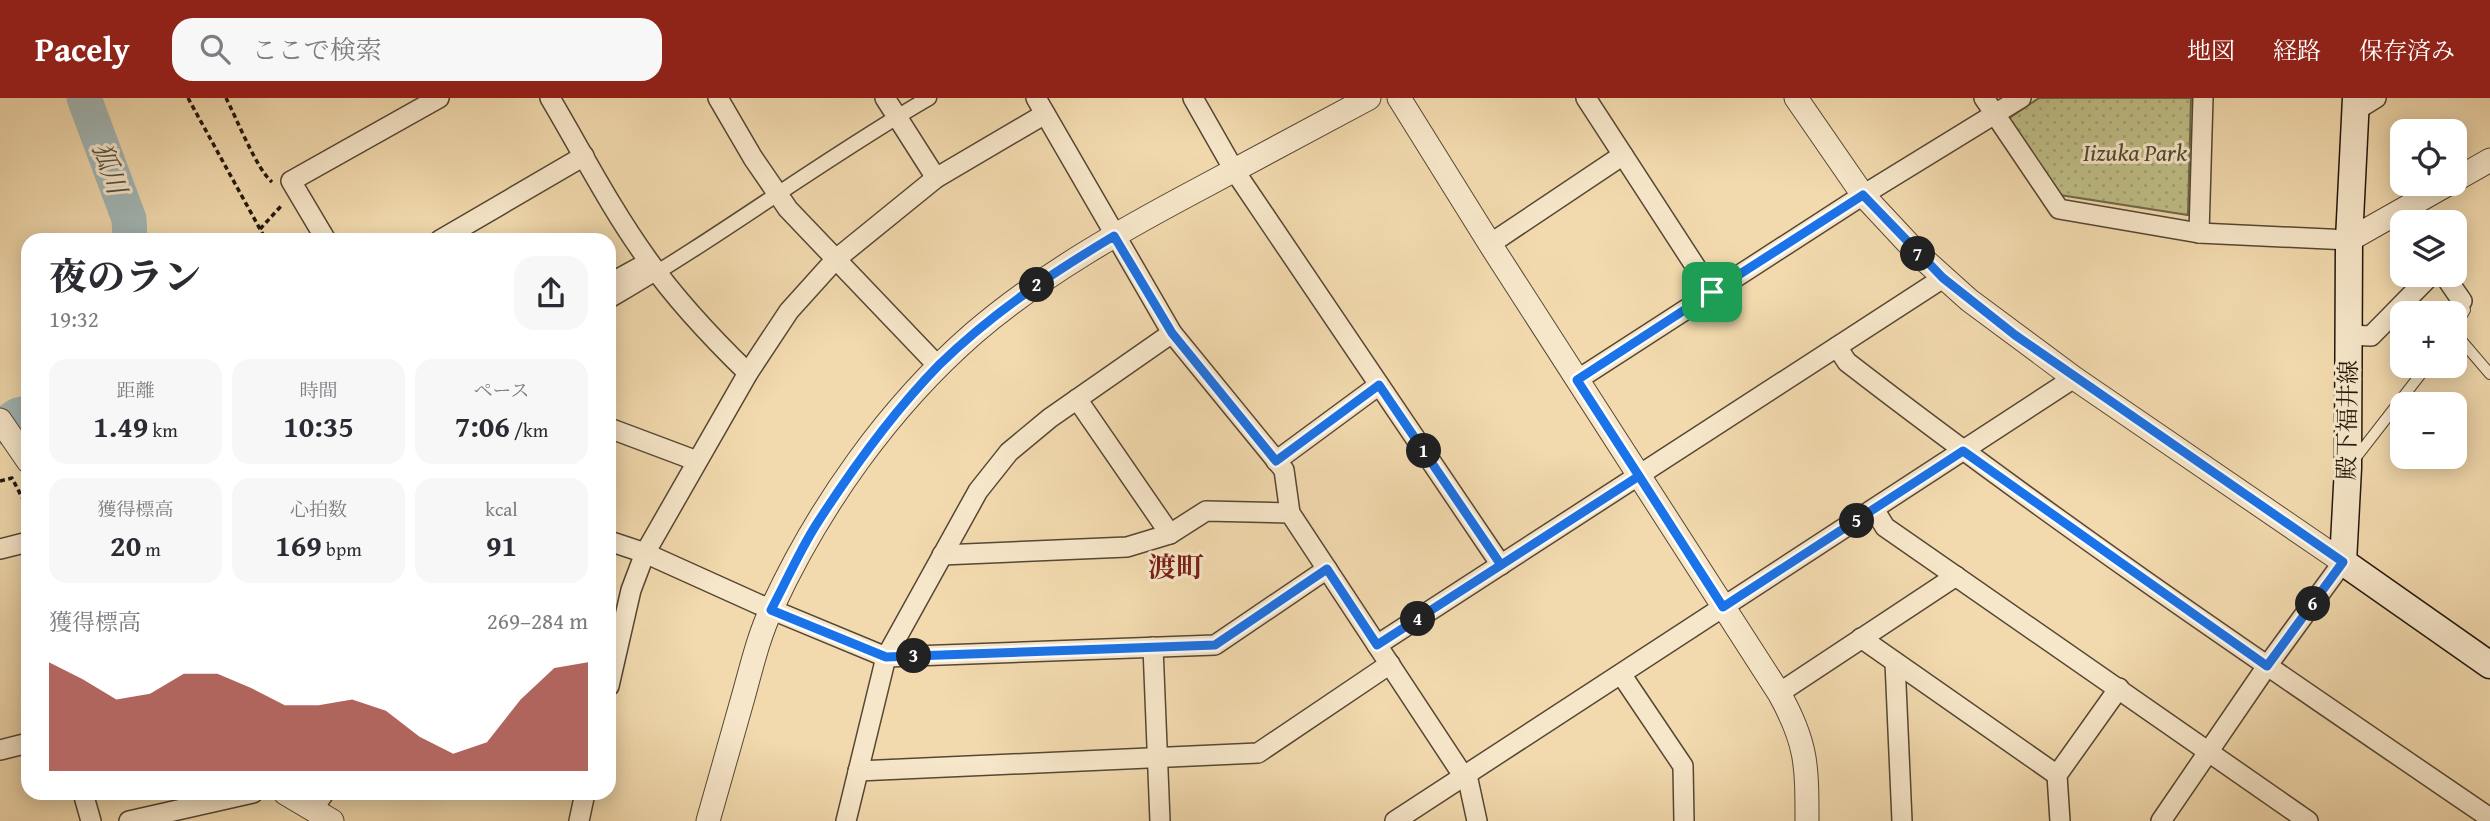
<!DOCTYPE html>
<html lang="ja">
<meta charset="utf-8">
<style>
:root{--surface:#fff;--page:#f7f7f7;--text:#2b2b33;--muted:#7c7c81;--accent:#8f2418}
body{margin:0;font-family:"Gentium Book Plus","Noto Serif JP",serif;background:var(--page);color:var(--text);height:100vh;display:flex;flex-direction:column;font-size:26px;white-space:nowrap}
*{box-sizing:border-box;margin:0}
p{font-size:23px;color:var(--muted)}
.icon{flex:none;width:38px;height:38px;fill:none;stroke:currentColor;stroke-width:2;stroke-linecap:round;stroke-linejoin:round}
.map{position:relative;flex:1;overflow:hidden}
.drawer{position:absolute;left:21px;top:135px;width:595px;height:567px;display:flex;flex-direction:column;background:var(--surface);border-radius:21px;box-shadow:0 4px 18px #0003}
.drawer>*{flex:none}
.controls{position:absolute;left:2390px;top:21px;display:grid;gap:14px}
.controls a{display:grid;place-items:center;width:77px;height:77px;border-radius:14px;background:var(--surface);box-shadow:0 4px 18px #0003;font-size:35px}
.pin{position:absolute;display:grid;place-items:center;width:60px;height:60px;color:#fff;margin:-30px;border-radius:14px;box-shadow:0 4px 10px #0006}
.km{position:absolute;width:35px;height:35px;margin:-18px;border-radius:50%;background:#222;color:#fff;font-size:19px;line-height:35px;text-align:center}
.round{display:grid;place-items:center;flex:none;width:74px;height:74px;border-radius:21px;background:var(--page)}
.head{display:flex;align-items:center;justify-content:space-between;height:119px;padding:0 28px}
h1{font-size:38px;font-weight:800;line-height:52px}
.figures{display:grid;grid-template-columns:repeat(3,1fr);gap:10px;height:119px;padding:7px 28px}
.figures div{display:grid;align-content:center;border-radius:18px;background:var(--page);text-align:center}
.figures b{font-size:30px;font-weight:800}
.figures small{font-size:19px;font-weight:400}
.figures p{font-size:19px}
.chart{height:196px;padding:14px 28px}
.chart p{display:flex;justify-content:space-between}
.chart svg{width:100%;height:126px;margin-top:7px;fill:var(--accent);opacity:.7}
header{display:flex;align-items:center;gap:42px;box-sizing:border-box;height:98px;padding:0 35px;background:var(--accent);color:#fff}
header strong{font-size:33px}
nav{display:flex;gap:38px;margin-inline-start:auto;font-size:24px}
.search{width:490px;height:63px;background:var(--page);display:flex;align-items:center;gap:18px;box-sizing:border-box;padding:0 24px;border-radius:21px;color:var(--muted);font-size:26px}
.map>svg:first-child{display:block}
</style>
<header>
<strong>Pacely</strong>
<div class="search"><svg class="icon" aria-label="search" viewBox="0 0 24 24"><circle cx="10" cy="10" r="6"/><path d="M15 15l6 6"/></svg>ここで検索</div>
<nav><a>地図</a><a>経路</a><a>保存済み</a></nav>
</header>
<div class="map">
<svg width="2490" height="723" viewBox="0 0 2490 723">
<defs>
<pattern id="park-dots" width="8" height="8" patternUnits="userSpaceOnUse" patternTransform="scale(1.75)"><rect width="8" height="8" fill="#bfbe87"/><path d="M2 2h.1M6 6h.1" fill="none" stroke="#a4a373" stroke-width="1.8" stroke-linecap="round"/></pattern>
</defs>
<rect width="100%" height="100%" fill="#f2daae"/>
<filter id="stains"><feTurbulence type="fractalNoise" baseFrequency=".00286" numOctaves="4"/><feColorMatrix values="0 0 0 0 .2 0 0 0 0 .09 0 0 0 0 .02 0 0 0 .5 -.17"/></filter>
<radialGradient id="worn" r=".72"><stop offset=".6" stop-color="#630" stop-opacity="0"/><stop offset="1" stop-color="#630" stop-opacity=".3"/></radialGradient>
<!-- park -->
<path fill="url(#park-dots)" stroke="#706a4a" stroke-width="2" d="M2039,0H2191L2188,117L2060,97L2008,21Z"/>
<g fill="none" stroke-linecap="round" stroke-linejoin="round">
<!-- river -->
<g stroke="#a2b7b7" stroke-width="35">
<path d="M84,0L129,121L130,142"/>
<path d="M0,329L18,317L28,315"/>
</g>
<defs>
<g id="service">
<path d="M2455,228L2465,212L2462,203"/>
<path d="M2455,235L2490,276"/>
<path d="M2354,362L2427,268"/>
</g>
<path id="pedestrian" d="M609,203C719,140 820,63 929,0"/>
<g id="minor">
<path d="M550,0C582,54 611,111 648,162C677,203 712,240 748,275"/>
<path d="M718,0L753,60L788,111L938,268"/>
<path d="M885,0L936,80"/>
<path d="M1036,0L1172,235L1284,372L1290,415L1464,679"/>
<path d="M1193,0L1234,72L1501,467"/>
<path d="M1586,0L1712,194"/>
<path d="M1984,0L2059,111L2199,135L2349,142"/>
<path d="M2355,13L2376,0"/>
<path d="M2199,135L2203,0"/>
<path d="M326,142L291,83L439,0"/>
<path d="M440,142L584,58"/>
<path d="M1490,146L1623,57"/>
<path d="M2444,177L2462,203"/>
<path d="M609,186L649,164"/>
<path d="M2348,237L2371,238L2431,177"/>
<path d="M1837,249L1847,264C2055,425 2273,572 2490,720"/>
<path d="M1577,282L1863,97L2021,0"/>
<path d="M1077,301L1170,436"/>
<path d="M609,330L697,363"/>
<path d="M1276,363L1379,287"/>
<path d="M1874,411L1885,429L2308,723"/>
<path d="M609,443L645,455L758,506L886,559L1215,547L1327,471"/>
<path d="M0,451L28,444"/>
<path d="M942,457L1127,449L1170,436L1206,413L1290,415"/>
<path d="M1861,540L2057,677"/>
<path d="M1377,547L1943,180"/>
<path d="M1153,549L1160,723"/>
<path d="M1895,564L1902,723"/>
<path d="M1621,576L1683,668L1684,723"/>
<path d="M609,588L631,492L645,455L748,275L789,213L835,162L936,80L1045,16"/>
<path d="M1779,595L1956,478"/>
<path d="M0,652L28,645"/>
<path d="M858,673L1258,655L1390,566"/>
<path d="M1467,677L1477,723"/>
<path d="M83,695L91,723"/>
<path d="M313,711L324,695"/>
<path d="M129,723L253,695"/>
<path d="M579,723L585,695"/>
<path d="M846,723L886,559L978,393L1009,354L1050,320L1172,235"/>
<path d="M1395,723L2074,280"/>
<path d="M2060,723L2057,677L2119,590"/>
<path d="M2161,723L2267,568L2343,464"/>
</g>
<g id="tertiary">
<path d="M1399,0L1490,146L1779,595C1807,645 1807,667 1807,723"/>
<path d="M1796,0L1863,97L1920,158L1969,202L2074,280L2343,464"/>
<path d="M2455,82L2490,62"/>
<path d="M2349,142L2448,86"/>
<path d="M0,322L28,363"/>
<path d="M285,695L332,723"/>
<path d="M708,723C720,681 732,638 744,596C752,567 759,537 772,510C819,408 889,309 974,235C1043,176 1122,132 1201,90C1257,60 1313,30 1369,0"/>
</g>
<path id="secondary" d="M2356,0L2349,142L2348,370L2343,464L2490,567"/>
</defs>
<!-- service casing -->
<use href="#service" stroke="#564734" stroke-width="12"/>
<!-- pedestrian casing -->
<use href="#pedestrian" stroke="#564734" stroke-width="17"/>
<!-- minor casing -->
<use href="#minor" stroke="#564734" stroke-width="22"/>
<!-- tertiary casing -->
<use href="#tertiary" stroke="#564734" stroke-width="25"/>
<!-- secondary casing -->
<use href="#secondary" stroke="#22160c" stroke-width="29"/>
<!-- path -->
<g stroke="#22160c" stroke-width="3.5" stroke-dasharray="5 3.5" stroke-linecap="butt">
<path d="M188,0L266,142"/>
<path d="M226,0C236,19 257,72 272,84"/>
<path d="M260,131L283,106"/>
<path d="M0,383L12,380L28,411"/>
</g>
<!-- service -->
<use href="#service" stroke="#f7e7ca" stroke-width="10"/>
<!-- pedestrian -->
<use href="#pedestrian" stroke="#f7e7ca" stroke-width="14"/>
<!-- minor -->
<use href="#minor" stroke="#f7e7ca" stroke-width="19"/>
<!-- tertiary -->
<use href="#tertiary" stroke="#f7e7ca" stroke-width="23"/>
<!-- secondary -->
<use href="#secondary" stroke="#f7e7ca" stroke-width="26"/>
</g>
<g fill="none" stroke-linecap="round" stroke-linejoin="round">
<defs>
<path id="route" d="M1712,194L1577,282L1639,378L1501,467L1379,287L1276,363L1172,235L1114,138C1052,175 991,216 939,267C892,315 852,371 816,427C799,454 786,484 771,512L886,559L1215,547L1327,471L1377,547L1639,378L1723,509L1963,353L2267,568L2343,464L2015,237L1943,180L1863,97L1712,194"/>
</defs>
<!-- route casing -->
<use href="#route" stroke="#fff" stroke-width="14"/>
<!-- route -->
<use href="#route" stroke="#1a73e8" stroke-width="9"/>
</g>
<g text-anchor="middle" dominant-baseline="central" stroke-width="6" stroke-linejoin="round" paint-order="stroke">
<!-- park labels -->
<g font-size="24" font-style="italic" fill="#514831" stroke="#f7e7ca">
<text x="2135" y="54">Iizuka Park</text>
</g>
<!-- street labels -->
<g font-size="24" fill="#22160c" stroke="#f7e7ca">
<text transform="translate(2347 322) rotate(-89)">殿下福井線</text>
</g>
<!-- water labels -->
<g font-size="26" font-style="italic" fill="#4f4e48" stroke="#f7e7ca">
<text transform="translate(110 70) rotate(70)">狐川</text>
</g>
<!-- quarter labels -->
<g font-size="28" font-weight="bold" fill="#7a1f14" stroke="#f7e7ca">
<text x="1176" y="468">渡町</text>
</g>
</g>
<rect width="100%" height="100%" filter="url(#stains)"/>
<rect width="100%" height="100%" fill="url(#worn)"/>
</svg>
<div class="controls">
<a><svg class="icon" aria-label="locate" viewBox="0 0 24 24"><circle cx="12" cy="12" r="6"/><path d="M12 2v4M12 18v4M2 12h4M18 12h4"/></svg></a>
<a><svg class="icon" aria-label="layers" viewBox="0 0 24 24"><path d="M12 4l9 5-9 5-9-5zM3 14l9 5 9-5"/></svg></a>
<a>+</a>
<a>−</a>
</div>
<div class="pin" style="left:1712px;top:194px;background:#1e9e55"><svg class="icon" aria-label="arrive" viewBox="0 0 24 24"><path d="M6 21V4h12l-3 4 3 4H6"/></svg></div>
<b class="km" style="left:1424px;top:353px">1</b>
<b class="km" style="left:1037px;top:187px">2</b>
<b class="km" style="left:914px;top:558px">3</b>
<b class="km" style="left:1418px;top:521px">4</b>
<b class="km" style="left:1857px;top:423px">5</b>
<b class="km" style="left:2313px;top:506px">6</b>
<b class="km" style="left:1918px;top:156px">7</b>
<section class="drawer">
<div class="head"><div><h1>夜のラン</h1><p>19:32</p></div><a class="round"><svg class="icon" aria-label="share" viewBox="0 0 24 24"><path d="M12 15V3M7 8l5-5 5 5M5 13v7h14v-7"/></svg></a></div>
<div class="figures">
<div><p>距離</p><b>1.49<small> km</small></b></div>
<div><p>時間</p><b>10:35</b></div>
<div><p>ペース</p><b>7:06<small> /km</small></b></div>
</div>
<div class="figures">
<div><p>獲得標高</p><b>20<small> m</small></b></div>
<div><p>心拍数</p><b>169<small> bpm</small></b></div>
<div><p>kcal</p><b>91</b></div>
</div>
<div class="chart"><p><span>獲得標高</span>269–284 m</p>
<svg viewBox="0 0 160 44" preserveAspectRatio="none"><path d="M0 44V6L10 12L20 19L30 17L40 10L50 10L60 15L70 21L80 21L90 19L100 23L110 32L120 38L130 34L140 19L150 8L160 6V44z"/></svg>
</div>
</section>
</div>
